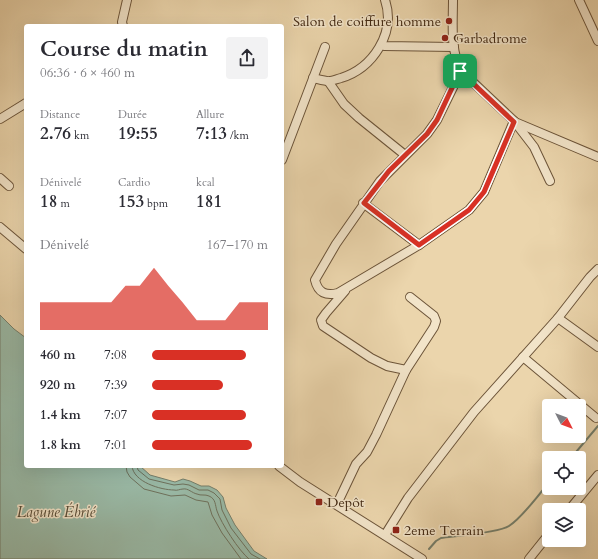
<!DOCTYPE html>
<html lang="fr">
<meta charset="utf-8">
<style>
:root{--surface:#fff;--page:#f2f2f3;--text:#2b2b33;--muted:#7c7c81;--accent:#d93025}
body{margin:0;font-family:Cardo,serif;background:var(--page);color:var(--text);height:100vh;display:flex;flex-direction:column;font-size:15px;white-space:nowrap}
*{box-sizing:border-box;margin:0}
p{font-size:13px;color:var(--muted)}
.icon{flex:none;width:22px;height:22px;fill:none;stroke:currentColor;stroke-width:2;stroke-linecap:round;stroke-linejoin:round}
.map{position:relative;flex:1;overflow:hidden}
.panel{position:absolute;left:24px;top:24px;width:260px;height:444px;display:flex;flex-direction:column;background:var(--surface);border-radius:4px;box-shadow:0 4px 16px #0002}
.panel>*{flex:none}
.needle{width:26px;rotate:132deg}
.controls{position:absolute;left:542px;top:399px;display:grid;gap:8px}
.controls a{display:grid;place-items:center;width:44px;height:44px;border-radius:4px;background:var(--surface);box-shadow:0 4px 16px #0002;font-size:20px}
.pin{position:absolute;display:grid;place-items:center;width:34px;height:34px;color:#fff;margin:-17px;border-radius:8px;box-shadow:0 2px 6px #0006}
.round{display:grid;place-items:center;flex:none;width:42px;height:42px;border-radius:4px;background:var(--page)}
.headline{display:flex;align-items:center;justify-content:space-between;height:68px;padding:0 16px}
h1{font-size:22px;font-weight:700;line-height:30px}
.stats{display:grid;grid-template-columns:repeat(3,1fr);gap:6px;height:68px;padding:4px 16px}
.stats div{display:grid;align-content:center}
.stats b{font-size:17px;font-weight:700}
.stats small{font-size:11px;font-weight:400}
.stats p{font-size:11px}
.chart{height:112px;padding:8px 16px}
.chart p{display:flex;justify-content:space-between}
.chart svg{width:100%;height:72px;margin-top:4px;fill:var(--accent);opacity:.7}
ul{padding:0 16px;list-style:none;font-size:13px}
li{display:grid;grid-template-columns:64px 48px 1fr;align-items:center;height:30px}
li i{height:10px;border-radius:5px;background:var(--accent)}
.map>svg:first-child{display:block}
</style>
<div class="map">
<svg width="598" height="559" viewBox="0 0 598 559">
<rect width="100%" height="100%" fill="#ebd5ac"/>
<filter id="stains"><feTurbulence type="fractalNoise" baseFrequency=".005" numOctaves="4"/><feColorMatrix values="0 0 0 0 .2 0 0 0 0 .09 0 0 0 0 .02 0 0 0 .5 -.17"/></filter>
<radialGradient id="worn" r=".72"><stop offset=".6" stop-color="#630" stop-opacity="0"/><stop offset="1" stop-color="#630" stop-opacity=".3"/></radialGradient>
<!-- water -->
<path fill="#99b9a6" stroke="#767f6b" d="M0,315L14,329L26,338V466H140L150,475L175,482L183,479L190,481L201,486H209L217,490L223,497L226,508L235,525L254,551L267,559H0Z"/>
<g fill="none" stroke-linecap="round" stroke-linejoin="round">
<!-- shore -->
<g stroke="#6e715c" stroke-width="1">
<path d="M126,466L127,472L130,477L144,489L171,496L185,495L196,500L208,502L212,515L222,533L241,559"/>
<path d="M132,466C133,482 161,490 174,490C177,491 180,489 183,489C188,488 192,493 197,494C201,496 205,494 209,496C216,499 215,505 217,511C221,523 239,551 249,559"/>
<path d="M137,466L138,470L149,479L174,485L183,484L189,485L199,490H208L214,493L220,499L222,510L231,528L251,554L260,559"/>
</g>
<!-- stream -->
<g stroke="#767f6b" stroke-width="2">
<path d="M571,458L598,426"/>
<path d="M429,549L436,541L441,538C456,536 498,533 509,526C523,517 537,496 549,483"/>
</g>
<defs>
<g id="minor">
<path d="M453,0C453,23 450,50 461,71L514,121L534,147L550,181"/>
<path d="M579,0L598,41"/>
<path d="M123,26L122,22L127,0"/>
<path d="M382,44L384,46L454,47"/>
<path d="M461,71L437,120L427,134L380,181L336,244L315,280C318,293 326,296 338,293L419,245L469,210L484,192L514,121"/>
<path d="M313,78C318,79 324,81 329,81C332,81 337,79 341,78C373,68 396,33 385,0"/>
<path d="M328,81L344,104L359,118L405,155"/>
<path d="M0,119L26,103"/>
<path d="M515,122L598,157"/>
<path d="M282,160L325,47"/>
<path d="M0,178L9,186"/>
<path d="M363,203L419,245"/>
<path d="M0,227L26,249"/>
<path d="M345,291L326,313L321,320L323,326L371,358L387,366L406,370"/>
<path d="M558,318L598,347"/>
<path d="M523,357L596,418"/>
<path d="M279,466L300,482L422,559"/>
<path d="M337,504L356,464L367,452L376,435L406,370L434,327L436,321L434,316L410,297"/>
<path d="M569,510L598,475"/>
<path d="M385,535L408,498L474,412L558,318L590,277L598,269"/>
<path d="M529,559L549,534"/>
</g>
</defs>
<!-- minor casing -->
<use href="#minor" stroke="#6c5439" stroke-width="10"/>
<!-- minor -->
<use href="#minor" stroke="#f2e4c9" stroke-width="8"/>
</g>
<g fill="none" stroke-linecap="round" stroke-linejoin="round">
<defs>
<path id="route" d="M460,71L514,122L484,192L469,210L419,245L364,203L389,171L427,134L437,120Z"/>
</defs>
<!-- route casing -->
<use href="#route" stroke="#fff" stroke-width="8"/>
<!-- route -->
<use href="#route" stroke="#d93025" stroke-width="5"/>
</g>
<!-- markers -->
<g fill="#8f2418" stroke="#f2e4c9" stroke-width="1.5">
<circle cx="449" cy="21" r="4"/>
<circle cx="445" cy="38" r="4"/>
<rect x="315" y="498" width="8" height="8" rx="2"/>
<rect x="392" y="526" width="8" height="8" rx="2"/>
</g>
<g text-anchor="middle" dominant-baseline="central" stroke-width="3" stroke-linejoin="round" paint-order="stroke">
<!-- poi labels -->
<g font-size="14" fill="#422913" stroke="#f2e4c9" text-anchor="start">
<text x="441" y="21" text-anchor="end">Salon de coiffure homme</text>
<text x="453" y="38">Garbadrome</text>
<text x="327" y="502">Depôt</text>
<text x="404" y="530">2eme Terrain</text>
</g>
<!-- water labels -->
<g font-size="15" font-style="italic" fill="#584d38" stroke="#f2e4c9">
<text x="56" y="512">Lagune Ébrié</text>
</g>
</g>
<rect width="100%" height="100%" filter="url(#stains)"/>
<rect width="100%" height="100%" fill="url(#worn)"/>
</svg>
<div class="controls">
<a><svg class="needle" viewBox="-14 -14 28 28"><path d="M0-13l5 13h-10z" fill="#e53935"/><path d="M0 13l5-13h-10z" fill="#7c7c81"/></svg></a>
<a><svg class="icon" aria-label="locate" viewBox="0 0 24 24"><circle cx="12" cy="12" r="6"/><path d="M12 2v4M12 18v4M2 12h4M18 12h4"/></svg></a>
<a><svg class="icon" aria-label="layers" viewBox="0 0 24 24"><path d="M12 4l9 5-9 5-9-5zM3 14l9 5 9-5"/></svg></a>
</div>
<div class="pin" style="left:460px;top:71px;background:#1e9e55"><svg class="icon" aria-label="arrive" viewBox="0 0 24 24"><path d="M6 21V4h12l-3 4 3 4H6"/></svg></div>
<section class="panel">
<div class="headline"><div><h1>Course du matin</h1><p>06:36 · 6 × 460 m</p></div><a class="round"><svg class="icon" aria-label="share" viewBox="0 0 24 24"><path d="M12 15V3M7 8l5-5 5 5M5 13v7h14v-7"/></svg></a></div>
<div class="stats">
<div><p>Distance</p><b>2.76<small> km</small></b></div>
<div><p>Durée</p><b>19:55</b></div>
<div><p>Allure</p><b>7:13<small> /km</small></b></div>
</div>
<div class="stats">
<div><p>Dénivelé</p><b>18<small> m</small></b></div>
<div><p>Cardio</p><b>153<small> bpm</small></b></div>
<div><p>kcal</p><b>181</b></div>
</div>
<div class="chart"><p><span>Dénivelé</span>167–170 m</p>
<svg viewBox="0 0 160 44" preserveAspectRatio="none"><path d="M0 44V27L10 27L20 27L30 27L40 27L50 27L60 17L70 17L80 6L90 17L100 27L110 38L120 38L130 38L140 27L150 27L160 27V44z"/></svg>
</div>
<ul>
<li><b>460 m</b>7:08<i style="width:81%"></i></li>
<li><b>920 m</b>7:39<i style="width:61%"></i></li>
<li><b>1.4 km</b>7:07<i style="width:81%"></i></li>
<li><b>1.8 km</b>7:01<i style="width:86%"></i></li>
</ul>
</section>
</div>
